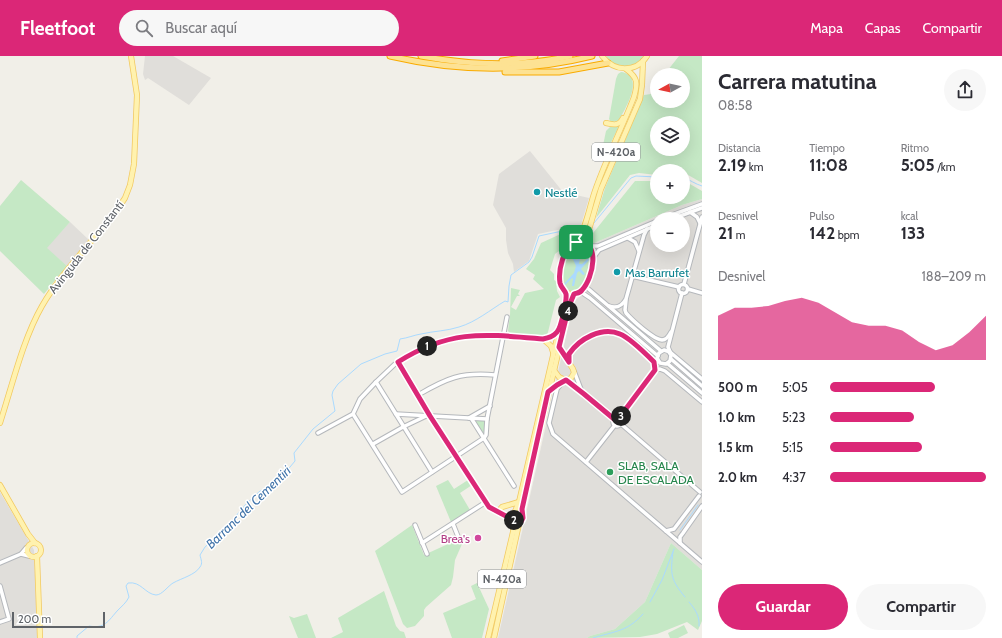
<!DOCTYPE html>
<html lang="es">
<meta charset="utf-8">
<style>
:root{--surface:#fff;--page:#f7f7f7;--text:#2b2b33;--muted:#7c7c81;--accent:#db2777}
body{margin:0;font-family:Cabin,sans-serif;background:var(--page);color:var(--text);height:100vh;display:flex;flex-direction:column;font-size:15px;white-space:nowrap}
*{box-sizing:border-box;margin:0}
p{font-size:13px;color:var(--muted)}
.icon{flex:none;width:22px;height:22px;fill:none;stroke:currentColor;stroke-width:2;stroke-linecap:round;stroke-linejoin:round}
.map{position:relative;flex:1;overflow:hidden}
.details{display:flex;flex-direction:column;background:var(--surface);width:300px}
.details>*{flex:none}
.needle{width:26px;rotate:262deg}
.controls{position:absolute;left:650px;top:12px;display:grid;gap:8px}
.controls a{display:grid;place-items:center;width:40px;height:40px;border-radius:50%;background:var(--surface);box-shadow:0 4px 16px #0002;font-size:20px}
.scale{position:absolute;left:12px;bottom:10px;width:93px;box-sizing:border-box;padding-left:4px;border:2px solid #5f6368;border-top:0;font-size:11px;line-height:14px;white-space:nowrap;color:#5f6368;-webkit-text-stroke:3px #fff;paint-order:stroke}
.pin{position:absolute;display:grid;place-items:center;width:34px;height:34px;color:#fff;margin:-17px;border-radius:8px;box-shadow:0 2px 6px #0006}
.km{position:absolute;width:20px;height:20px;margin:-10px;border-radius:50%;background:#222;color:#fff;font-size:11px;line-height:20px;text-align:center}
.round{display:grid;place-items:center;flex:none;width:42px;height:42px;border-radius:21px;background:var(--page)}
.headline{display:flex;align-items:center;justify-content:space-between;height:68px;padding:0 16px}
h1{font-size:22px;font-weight:800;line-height:30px}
.metrics{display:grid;grid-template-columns:repeat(3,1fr);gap:6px;height:68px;padding:4px 16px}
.metrics div{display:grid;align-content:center}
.metrics b{font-size:17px;font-weight:800}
.metrics small{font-size:11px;font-weight:400}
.metrics p{font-size:11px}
.chart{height:112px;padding:8px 16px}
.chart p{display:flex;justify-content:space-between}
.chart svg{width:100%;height:72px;margin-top:4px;fill:var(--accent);opacity:.7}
.action{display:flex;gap:8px;margin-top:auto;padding:8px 16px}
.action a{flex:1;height:46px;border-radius:24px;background:var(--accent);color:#fff;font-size:16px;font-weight:800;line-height:46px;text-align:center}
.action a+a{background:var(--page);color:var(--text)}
ul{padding:0 16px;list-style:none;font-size:13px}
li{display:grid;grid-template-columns:64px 48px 1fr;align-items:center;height:30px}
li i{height:10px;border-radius:5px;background:var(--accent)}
header{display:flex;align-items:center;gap:24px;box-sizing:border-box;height:56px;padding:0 20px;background:var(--accent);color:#fff}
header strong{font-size:19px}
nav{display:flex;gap:22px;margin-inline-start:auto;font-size:14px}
.search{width:280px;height:36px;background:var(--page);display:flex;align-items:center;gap:10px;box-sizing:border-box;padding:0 14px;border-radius:22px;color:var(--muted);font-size:15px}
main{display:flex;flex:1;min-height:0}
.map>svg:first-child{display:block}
</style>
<header>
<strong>Fleetfoot</strong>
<div class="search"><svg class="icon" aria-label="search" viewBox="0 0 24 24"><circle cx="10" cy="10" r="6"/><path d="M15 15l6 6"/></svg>Buscar aquí</div>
<nav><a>Mapa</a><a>Capas</a><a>Compartir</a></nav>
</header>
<main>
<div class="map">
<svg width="702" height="582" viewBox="0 0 702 582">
<rect width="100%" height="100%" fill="#f1efe8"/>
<!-- industrial -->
<g fill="#e0deda" fill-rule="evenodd">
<path d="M145,0H173L211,22L189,49L148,22L145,24L143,18Z"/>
<path d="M530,95L563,136L589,142L581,169L538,178L529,205L514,216L513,208L508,197L506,184V172L493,149L499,118Z"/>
<path d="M702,143V514L671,487L645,546L615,573L590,580L587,582H498L574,245L582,239L591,225L596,202L592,188L682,149ZM657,163H683V189H657Z"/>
<path d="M70,166L89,184L67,210L46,192Z"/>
<path d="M0,436L34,494L37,572L43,582H0Z"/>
</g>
<!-- green -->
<g fill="#c5e8c5" fill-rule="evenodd">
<path d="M606,0H644C634,13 616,14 606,0Z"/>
<path d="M679,0H702V127L683,116V115H657V119L639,117L630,119L596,162L605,132L644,39L651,38L657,30V45H683V19H664ZM657,67H683V93H657Z"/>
<path d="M621,16C646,19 625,54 618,65L611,66L609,63L616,23L618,18Z"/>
<path d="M619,70L602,105L600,104L606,75L610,71Z"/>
<path d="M21,124L70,166L47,192L67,210L44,238L0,195V150Z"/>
<path d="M683,124L702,135V143L682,149L592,188L589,182L635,125H657V141H683Z"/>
<path d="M573,174H580L571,185L562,190L559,195L555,198L550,214L554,218V224L556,225L557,235L560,241L556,244L547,280L511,278L508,275L510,259L511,232L520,234L518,238L520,240H517L511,251L516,254L525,237L544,233L533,223L535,219L526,213L534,203L541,187L565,176Z"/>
<path d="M577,188C598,188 591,223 581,232C579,235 575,235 572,236L564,232C559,218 563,196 577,188Z"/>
<path d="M475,364L485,365L484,378L483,377Z"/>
<path d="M448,424L454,433L468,424L472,429L460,437L470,454L451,466L436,430Z"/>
<path d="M412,469L424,499L459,483L462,488L455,504L453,521L451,529L426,551L424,554V560L415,570L407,572L403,568L375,495Z"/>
<path d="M671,487L702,514V565L698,574L687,566L657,578L640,581L587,582L590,580L615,573L645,546Z"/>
<path d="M477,527L489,553L482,582H452L443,557L476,543L471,530Z"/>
<path d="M384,535L396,570L400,575L404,576L406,582H331L343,576L338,562Z"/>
<path d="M307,558L316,582H298L289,560L294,562Z"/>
<path d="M684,569L688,577L678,582H670L668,577Z"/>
</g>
<!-- water -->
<path fill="#aadaff" d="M580,196H581L579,208H582L588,202L589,204L581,213L585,218L583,219L579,215L577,217L574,230H572L573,223L572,222L565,229L564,228L574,217L576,210L571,199L572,198L575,203L577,204Z"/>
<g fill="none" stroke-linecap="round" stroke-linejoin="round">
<!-- stream -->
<g stroke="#aadaff" stroke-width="1">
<path d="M683,121C690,124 695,128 702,130"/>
<path d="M594,167L631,122L636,120L657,121"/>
<path d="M680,474L698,449"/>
<path d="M673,496C670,519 671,524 685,541"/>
<path d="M650,546L662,524L674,493"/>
<path d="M689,546C695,553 700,560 699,570"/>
<path d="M77,582V580L89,570C105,573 108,565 118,554C122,550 126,547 129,541L126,530L128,527C141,525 145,538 156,539C162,539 168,530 173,527C182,522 195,519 200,511C203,507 201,504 200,499L205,491L223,475L247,447L260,435L275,429L295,405L294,397L313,373L335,355L332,339L333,335L338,328L361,308L385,298L397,295L400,283C408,282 414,279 421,278C434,275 447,275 459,271C476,266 490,254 505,245L508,246L509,230L511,219L529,206L532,201L539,180L581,171"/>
<path d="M593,582C615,575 627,576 643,558"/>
</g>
<defs>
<g id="minor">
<path d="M690,156L697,161L700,167"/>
<path d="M661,163L702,148"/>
<path d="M672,163L702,152"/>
<path d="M628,182L635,186L639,195"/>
<path d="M590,190H598L657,165"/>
<path d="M593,202L599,194L657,169"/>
<path d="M632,220L679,231"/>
<path d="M684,228L702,161"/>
<circle cx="683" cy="233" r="4.5"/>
<path d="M585,230L661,295"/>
<path d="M688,233L702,237"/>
<path d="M581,236L590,242L658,300"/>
<path d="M626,244L625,254L626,257C632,264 654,284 662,284C666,284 669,280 671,276"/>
<path d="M609,250C617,253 622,250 626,243L644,179L647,173"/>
<path d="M668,295L671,299L670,305L666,308L660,307L657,302L659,297L664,294L670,296L702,323"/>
<path d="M671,298L668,291L682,237"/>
<path d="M671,303L702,330"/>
<path d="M569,305C567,297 573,292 579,287C611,262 631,283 654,306L655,314L660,313L665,315L702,346"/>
<path d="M398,306L430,360L489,451L493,454L500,457"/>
<path d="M668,308L702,337"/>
<path d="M574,315L582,336"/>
<path d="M376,326L432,416"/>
<path d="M568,326L614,363"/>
<path d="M562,327L557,333L549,367L553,378L702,506"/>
<path d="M418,339C447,322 461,316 495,319"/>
<path d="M353,358L402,436L484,382"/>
<path d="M396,358L487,363"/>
<path d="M469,362L490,350"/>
<path d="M471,362L514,430"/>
<path d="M619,362L655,314"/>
<circle cx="617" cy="366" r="4"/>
<path d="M621,368L700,436"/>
<path d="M318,377L353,358L360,343L376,326L395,308L420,293L444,284L479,279L543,283"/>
<path d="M484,382L486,379L487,363L507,261"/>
<path d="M373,388L403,371L426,360"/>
<path d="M586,406L615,369"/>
<path d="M453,468L459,483"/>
<path d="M415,469L427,498"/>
<path d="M666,475L674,473L699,440"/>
<path d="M422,487L486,446"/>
<path d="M680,487V481L683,477L702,450"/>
<path d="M26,492L21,498L29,500"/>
<path d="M0,507L21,498"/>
<path d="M0,530L9,563L0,566"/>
</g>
<g id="major">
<path d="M602,0C614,16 636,17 647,0"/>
<path d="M606,67C614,69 619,70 623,62"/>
<path d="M576,186C586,175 590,147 596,132C607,101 622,72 634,41C638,27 638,22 626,13"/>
<path d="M576,186C605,182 592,236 574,238C550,240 561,192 576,186Z"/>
<path d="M588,188V177L601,133L640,43L642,29L643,5"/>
<path d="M543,283L551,290L553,296"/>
<path d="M543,283L551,281L558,276"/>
<path d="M553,313L559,321L567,325"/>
<path d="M548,336L557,329L571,322L574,317L573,313L559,291"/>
<path d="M0,367C12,330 23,283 42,250C61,217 93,185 117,154L125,142L130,129L134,108L137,39L131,0"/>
<path d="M0,429L28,478L35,487"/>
<path d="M499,456L501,452L502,451L519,446"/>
<path d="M501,457L513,464"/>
<circle cx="34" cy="494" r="7"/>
<path d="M37,500L40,582"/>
<path d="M488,582L513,476L514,465L513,460L519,446L565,248L566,236"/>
<path d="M494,582L517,477L519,468L523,462L522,453L569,250L574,238"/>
</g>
<g id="highway">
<path d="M390,0C459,16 524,17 592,0"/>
<path d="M421,0C469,9 522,11 570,0"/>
<path d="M502,5L535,0"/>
<path d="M505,16H559L608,7"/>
</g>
</defs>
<!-- minor casing -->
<use href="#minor" stroke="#b5b8bc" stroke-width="5.5"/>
<!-- major casing -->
<use href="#major" stroke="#f2c960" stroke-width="6"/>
<!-- highway casing -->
<use href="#highway" stroke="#f9ab00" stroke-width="7"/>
<!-- minor -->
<use href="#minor" stroke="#fff" stroke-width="3.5"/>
<!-- major -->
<use href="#major" stroke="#fff2af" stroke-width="4.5"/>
<!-- highway -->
<use href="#highway" stroke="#fde293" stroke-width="5"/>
</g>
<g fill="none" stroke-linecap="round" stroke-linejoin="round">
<defs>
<path id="route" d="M576,186C602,183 593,223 582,234C580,237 577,237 574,238L569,250L559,291L569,306V298C579,283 602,270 620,278C630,282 647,299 654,306L655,314L619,362H617L614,363L584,338L566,324L557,329L548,336L522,453L523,462L521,466H517L489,451L430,360L398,306C450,273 485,278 543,283C548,282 553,281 557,276C561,272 567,244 566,238C565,234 561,232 560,227C558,215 563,191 576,186Z"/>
</defs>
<!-- route casing -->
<use href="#route" stroke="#fff" stroke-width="8"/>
<!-- route -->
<use href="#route" stroke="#db2777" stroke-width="5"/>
</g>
<!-- markers -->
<g fill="#0f9aa8" stroke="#fff" stroke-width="1.5">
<circle cx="537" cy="136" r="4"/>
<circle cx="617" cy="216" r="4"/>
</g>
<circle fill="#2e9e5b" stroke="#fff" stroke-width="1.5" cx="610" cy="416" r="4"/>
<circle fill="#d1479c" stroke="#fff" stroke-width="1.5" cx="478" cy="482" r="4"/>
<g text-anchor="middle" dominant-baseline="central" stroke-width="3" stroke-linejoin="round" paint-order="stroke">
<!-- shield labels -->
<g fill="#fff" stroke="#8f9295" stroke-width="1">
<rect x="592" y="87" width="48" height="18" rx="3"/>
<rect x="478" y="514" width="48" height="18" rx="3"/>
</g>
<g font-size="11" font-weight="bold" fill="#5f6368">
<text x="616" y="96">N-420a</text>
<text x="502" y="523">N-420a</text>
</g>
<!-- culture labels -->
<g font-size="12" fill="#0d838f" stroke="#fff" text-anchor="start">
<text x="545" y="136">Nestlé</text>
<text x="625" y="216">Mas Barrufet</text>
</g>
<!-- street labels -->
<g font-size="12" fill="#5f6368" stroke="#fff">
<text transform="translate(86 191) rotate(-52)">Avinguda de Constantí</text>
</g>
<!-- leisure labels -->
<g font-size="12" fill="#27864d" stroke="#fff" text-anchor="start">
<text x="618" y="409">SLAB, SALA<tspan x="618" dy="14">DE ESCALADA</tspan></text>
</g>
<!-- hotel labels -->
<g font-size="12" fill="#b23c85" stroke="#fff" text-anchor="end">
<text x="470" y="482">Brea's</text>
</g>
<!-- water labels -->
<g font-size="13" font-style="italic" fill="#4174aa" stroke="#fff">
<text transform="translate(248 451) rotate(-44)">Barranc del Cementiri</text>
</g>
</g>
</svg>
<div class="controls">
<a><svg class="needle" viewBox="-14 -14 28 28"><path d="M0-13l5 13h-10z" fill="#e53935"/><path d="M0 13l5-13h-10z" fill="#7c7c81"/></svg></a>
<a><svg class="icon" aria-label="layers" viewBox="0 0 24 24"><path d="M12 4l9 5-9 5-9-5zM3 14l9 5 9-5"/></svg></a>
<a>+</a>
<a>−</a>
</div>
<div class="scale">200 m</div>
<div class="pin" style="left:576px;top:186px;background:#1e9e55"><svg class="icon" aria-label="arrive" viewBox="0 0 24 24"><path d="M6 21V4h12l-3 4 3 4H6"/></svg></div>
<b class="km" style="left:427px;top:290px">1</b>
<b class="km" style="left:514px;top:464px">2</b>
<b class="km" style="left:621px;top:360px">3</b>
<b class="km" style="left:568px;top:255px">4</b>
</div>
<section class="details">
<div class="headline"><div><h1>Carrera matutina</h1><p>08:58</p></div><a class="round"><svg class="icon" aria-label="share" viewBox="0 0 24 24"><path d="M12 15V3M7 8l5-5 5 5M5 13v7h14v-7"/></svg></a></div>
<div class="metrics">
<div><p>Distancia</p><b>2.19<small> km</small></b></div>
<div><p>Tiempo</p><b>11:08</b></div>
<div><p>Ritmo</p><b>5:05<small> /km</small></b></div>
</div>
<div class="metrics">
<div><p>Desnivel</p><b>21<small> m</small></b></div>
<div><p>Pulso</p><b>142<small> bpm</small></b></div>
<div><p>kcal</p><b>133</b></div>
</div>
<div class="chart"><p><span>Desnivel</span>188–209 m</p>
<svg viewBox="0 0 160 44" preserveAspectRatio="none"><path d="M0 44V17L10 12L20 12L30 11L40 8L50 6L60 9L70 15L80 21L90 23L100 23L110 26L120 33L130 38L140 35L150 27L160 17V44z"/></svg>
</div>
<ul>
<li><b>500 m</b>5:05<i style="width:67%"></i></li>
<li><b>1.0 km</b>5:23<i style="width:54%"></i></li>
<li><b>1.5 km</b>5:15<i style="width:59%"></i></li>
<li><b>2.0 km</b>4:37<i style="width:100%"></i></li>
</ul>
<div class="action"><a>Guardar</a><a>Compartir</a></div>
</section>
</main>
